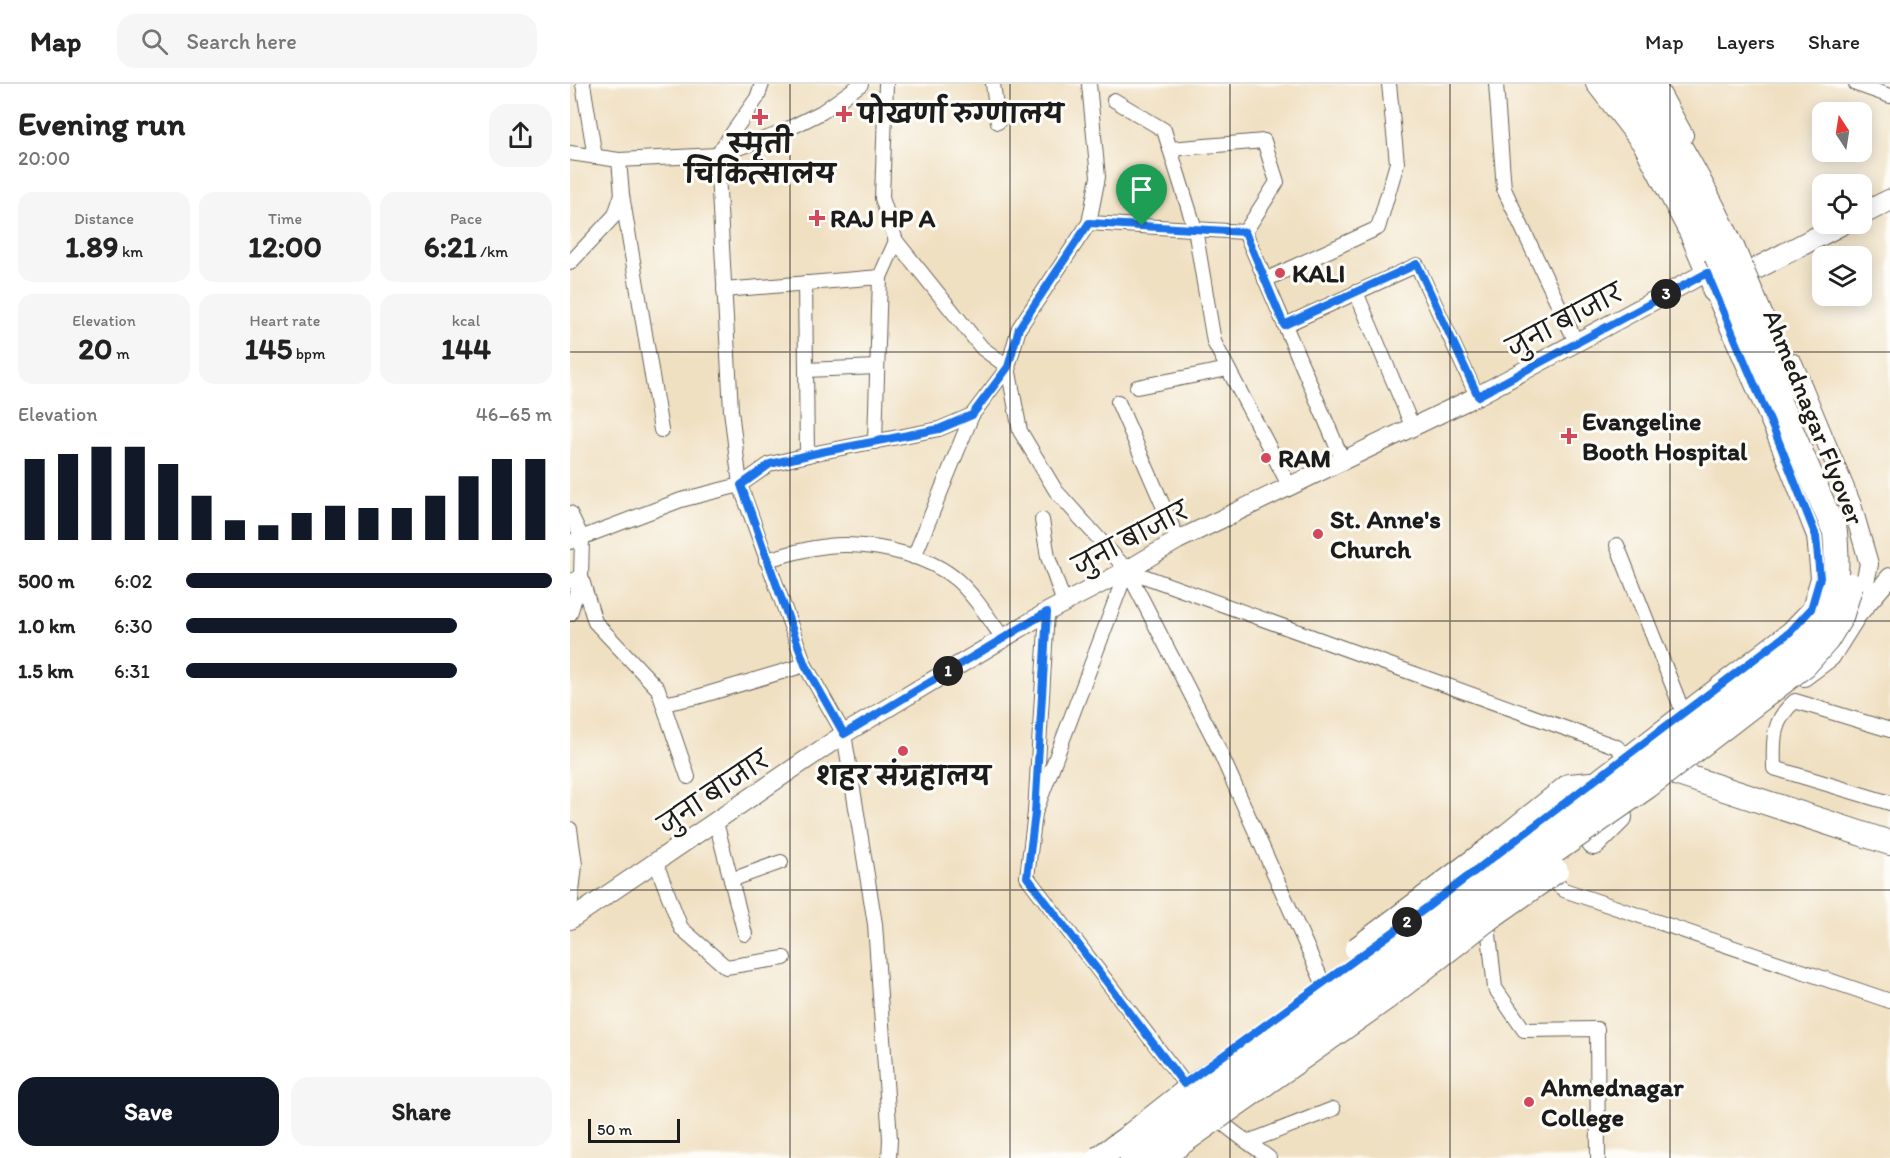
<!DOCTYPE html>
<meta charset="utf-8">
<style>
:root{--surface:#fff;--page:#f6f6f6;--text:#222;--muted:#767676;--line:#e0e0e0;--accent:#111827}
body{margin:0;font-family:Itim,"Playpen Sans Deva",sans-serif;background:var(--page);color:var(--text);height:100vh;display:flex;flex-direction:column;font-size:22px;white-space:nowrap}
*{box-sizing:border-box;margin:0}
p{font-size:20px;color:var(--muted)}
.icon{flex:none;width:33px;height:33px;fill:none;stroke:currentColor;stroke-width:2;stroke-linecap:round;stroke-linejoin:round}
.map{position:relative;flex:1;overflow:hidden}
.details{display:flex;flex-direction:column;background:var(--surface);width:570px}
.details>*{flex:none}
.needle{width:39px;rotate:348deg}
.controls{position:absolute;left:1242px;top:18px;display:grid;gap:12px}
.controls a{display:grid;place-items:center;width:60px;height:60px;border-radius:12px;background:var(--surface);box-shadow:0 3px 15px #0003;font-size:30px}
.scale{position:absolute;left:18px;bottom:15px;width:92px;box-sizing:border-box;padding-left:6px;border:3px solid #1c1c1c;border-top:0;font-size:16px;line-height:21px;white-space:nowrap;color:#1c1c1c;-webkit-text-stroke:4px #fdfcf7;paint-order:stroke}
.pin{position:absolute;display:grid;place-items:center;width:51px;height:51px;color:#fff;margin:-62px -26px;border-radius:50% 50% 50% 0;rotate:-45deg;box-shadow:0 0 6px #0007}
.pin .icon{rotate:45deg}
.km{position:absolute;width:30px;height:30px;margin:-15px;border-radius:50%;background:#222;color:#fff;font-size:16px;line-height:30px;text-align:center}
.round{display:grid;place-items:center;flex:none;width:63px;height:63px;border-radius:18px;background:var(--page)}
.headline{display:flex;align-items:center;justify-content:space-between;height:102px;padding:0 18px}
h1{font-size:33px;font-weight:700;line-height:45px}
.metrics{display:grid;grid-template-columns:repeat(3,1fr);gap:9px;height:102px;padding:6px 18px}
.metrics div{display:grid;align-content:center;border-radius:15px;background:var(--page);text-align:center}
.metrics b{font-size:30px;font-weight:700}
.metrics small{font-size:16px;font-weight:400}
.metrics p{font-size:16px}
.chart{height:168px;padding:12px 18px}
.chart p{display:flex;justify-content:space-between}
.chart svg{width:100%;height:108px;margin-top:6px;stroke:var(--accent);stroke-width:6}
.action{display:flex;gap:12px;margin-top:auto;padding:12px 18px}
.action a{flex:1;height:69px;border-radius:18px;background:var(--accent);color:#fff;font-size:24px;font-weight:700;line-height:69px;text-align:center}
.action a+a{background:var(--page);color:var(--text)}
ul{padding:0 18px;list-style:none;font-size:20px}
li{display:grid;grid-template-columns:96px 72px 1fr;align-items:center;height:45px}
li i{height:15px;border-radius:8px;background:var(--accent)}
header{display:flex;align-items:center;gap:36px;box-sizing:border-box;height:84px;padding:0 30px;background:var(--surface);border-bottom:2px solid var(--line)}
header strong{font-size:28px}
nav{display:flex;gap:33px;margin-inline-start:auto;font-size:21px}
.search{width:420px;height:54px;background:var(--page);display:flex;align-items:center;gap:15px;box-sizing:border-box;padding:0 21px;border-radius:18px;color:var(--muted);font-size:22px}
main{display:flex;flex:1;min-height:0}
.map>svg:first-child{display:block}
</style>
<header>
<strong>Map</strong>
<div class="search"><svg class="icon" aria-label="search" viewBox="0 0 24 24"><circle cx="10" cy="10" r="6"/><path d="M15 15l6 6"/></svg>Search here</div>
<nav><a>Map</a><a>Layers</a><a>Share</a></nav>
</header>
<main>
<section class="details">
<div class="headline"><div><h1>Evening run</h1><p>20:00</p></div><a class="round"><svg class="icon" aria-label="share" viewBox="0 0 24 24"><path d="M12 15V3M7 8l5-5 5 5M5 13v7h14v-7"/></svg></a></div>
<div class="metrics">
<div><p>Distance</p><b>1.89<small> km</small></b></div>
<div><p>Time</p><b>12:00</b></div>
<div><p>Pace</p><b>6:21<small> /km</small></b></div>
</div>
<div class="metrics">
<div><p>Elevation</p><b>20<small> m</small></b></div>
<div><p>Heart rate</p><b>145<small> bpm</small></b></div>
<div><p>kcal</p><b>144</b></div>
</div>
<div class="chart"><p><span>Elevation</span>46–65 m</p>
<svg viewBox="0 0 160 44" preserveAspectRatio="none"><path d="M5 44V11M15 44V9M25 44V6M35 44V6M45 44V13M55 44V26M65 44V36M75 44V38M85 44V33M95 44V30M105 44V31M115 44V31M125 44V26M135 44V18M145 44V11M155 44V11"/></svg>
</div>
<ul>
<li><b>500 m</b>6:02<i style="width:100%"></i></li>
<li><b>1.0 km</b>6:30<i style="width:74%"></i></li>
<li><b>1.5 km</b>6:31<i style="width:74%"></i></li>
</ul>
<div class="action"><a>Save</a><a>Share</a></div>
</section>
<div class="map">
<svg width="1320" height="1074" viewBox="0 0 1320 1074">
<rect width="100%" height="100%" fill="#fdfcf7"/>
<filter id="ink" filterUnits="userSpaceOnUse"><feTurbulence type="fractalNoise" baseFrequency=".0167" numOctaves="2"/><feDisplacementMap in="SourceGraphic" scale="12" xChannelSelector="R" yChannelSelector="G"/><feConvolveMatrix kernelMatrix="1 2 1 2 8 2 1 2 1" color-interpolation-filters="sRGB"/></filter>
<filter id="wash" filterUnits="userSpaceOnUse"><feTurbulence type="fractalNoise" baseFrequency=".008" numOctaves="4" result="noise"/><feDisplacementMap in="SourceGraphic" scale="24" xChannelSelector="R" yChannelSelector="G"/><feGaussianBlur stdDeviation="1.35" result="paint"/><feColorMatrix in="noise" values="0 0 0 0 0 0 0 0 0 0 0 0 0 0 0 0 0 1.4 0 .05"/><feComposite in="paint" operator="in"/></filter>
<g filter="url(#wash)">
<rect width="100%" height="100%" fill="#f0e0c2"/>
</g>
<g filter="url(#ink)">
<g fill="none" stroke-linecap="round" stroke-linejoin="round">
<defs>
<g id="street">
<path d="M13,0L25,73"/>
<path d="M316,0L312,114L326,157L412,264L438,283L450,347L486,407L557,486L465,729"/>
<path d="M423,0L428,38"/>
<path d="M926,0L934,105L1006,258"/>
<path d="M1286,0L1320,12"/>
<path d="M544,16L594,46L625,145L644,258L720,403"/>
<path d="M600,65L694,57L707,98L675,148"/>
<path d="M0,69L49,76L147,71L206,51L252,28L291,0"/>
<path d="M147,71L161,326L170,401L235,581L274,650L305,840L320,1055L319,1074"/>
<path d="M147,71L187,14L192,0"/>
<path d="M49,76L52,111L91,346"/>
<path d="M519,139L675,148L773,377"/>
<path d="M0,179L45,131L51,113"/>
<path d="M310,193L326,157"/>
<path d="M695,196L808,144L827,79L819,0"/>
<path d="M235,199L237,371"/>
<path d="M154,206L310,193L305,358"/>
<path d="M786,208L843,344"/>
<path d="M715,241L847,181L907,312"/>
<path d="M236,286L307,283"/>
<path d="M567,303L658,285"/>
<path d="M548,318L608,456"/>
<path d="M0,429L12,454L11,493L0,530"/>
<path d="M472,436L478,473L494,519"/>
<path d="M0,458L111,416L170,401L200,380L251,368L369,345L402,331L438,283L449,244L519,139L528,93L519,0"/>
<path d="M1047,461L1113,628"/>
<path d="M344,473L402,331"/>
<path d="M196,476C223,469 251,460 278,461C314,462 359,472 387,496C405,512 419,535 433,554"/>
<path d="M0,497L11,493L25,538L88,605L118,693"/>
<path d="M477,528L465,729L457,793L622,1009"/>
<path d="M93,620L127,613L235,581"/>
<path d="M1320,646L1225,617C1202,636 1203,657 1204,684L1320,719"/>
<path d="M146,738L175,850"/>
<path d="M0,745L5,781L0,825"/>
<path d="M86,779L111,844L156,883L214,874"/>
<path d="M975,790L994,806L1320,917"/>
<path d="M161,796L211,778"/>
<path d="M917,833L925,904L954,946L1027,945L1028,1074"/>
<path d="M753,899L645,657L557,486L1047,663L1056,673"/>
<path d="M642,1029C659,1047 680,1059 699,1074"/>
<path d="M678,1058L763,1025"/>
</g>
<g id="secondary">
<path d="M1086,0L1114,51"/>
<path d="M1223,279L1282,421L1299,480L1288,530L1261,573L1234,593"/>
<path d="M1290,528L1320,493"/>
<path d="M1016,704L1220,547L1241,525L1250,494L1246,452L1209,358L1118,148L1073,62L1025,0"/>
<path d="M0,836L274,650L477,528L557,486L608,456L907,312L1146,183"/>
</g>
<g id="primary">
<path d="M1292,130L1320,116"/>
<path d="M1143,207L1272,140"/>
</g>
<g id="highway">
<path d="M1045,0L1077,40L1123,121L1146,171"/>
<path d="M1068,0C1106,50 1135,106 1162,163"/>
<path d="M1056,673L1320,759"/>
<path d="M999,702L1021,700"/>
<path d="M1024,759L1050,733"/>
</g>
</defs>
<!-- street casing -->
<use href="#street" stroke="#666156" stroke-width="16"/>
<!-- secondary casing -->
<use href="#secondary" stroke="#666156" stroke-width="20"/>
<!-- primary casing -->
<use href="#primary" stroke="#666156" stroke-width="23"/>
<!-- highway casing -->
<use href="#highway" stroke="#666156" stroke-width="26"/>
<!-- street -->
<use href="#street" stroke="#fff" stroke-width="14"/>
<!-- secondary -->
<use href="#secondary" stroke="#fff" stroke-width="18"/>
<!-- primary -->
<use href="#primary" stroke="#fff" stroke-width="21"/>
<!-- highway -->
<use href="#highway" stroke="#fff" stroke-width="24"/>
<defs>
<g id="highway-bridge">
<path d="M1162,163L1220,302"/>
<path d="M787,865L932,756L999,702"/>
<path d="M529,1074L556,1055L618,1006L764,903L1221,568C1264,529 1270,505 1265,448L1146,171"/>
<path d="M562,1074L629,1023L918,814L1078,702L1235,581L1257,556L1271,533L1281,501"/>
<path d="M590,1074L816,914L919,834L986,787"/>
</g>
</defs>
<!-- highway-bridge casing -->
<use href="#highway-bridge" stroke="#666156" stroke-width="26" stroke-linecap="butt"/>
<!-- highway-bridge -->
<use href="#highway-bridge" stroke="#fff" stroke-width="24"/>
</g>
</g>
<g fill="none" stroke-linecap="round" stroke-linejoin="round" filter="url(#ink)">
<defs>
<path id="route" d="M519,139L675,148L714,241L847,180L908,312L1137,189L1209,358L1246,452L1250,494L1241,525L1220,548L859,822L614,1000L457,793L465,729L477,528L274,650L235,581L171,401L200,380L251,368L369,345L402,331L438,283L449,244Z"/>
</defs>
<!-- route casing -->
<use href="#route" stroke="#fff" stroke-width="12"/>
<!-- route -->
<use href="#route" stroke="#1a73e8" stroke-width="8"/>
</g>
<!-- grid -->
<path fill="none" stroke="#1c1c1c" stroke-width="1.5" stroke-opacity="0.55" d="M220,0V1074M440,0V1074M660,0V1074M880,0V1074M1100,0V1074M0,268H1320M0,537H1320M0,806H1320"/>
<!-- markers -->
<g fill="#d1495b" stroke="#fdfcf7" stroke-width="2">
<path d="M271 21h6v6h6v6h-6v6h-6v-6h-6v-6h6z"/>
<path d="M187 24h6v6h6v6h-6v6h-6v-6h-6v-6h6z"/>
<path d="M244 125h6v6h6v6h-6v6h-6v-6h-6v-6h6z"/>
<circle cx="710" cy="189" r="6"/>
<path d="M996 343h6v6h6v6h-6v6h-6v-6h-6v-6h6z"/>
<circle cx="696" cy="374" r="6"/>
<circle cx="748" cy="450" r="6"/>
<circle cx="333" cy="667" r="6"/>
<circle cx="959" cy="1018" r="6"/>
</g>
<g text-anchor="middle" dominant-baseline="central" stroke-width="6" stroke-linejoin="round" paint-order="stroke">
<!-- poi labels -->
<g font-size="26" font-weight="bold" fill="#1c1c1c" stroke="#fdfcf7" text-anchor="start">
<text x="288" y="30">पोखर्णा रुग्णालय</text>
<text x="190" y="60" text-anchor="middle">स्मृती<tspan x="190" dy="30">चिकित्सालय</tspan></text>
<text x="260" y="134">RAJ HP A</text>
<text x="722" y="189">KALI</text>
<text x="1012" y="337">Evangeline<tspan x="1012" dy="30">Booth Hospital</tspan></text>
<text x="708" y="374">RAM</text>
<text x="760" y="435">St. Anne's<tspan x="760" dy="30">Church</tspan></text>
<text x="333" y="692" text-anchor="middle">शहर संग्रहालय</text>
<text x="971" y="1003">Ahmednagar<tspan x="971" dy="30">College</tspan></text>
</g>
<!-- street labels -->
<g font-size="26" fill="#1c1c1c" stroke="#fdfcf7">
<text transform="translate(995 236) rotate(-28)">जुना बाजार</text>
<text transform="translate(1244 333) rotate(68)">Ahmednagar Flyover</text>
<text transform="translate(561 454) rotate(-28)">जुना बाजार</text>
<text transform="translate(144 708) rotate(-34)">जुना बाजार</text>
</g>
</g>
</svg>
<div class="controls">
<a><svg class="needle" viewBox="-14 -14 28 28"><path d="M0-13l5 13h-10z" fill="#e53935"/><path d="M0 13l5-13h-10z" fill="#767676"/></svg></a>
<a><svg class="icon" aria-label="locate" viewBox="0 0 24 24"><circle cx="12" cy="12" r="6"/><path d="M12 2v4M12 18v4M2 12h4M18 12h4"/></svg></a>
<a><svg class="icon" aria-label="layers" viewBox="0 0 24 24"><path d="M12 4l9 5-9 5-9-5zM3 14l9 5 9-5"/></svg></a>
</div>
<div class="scale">50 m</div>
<div class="pin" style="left:572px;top:142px;background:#1e9e55"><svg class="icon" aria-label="arrive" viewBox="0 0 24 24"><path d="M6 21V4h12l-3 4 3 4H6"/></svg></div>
<b class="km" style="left:378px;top:587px">1</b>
<b class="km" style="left:837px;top:838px">2</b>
<b class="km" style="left:1096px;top:210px">3</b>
</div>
</main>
